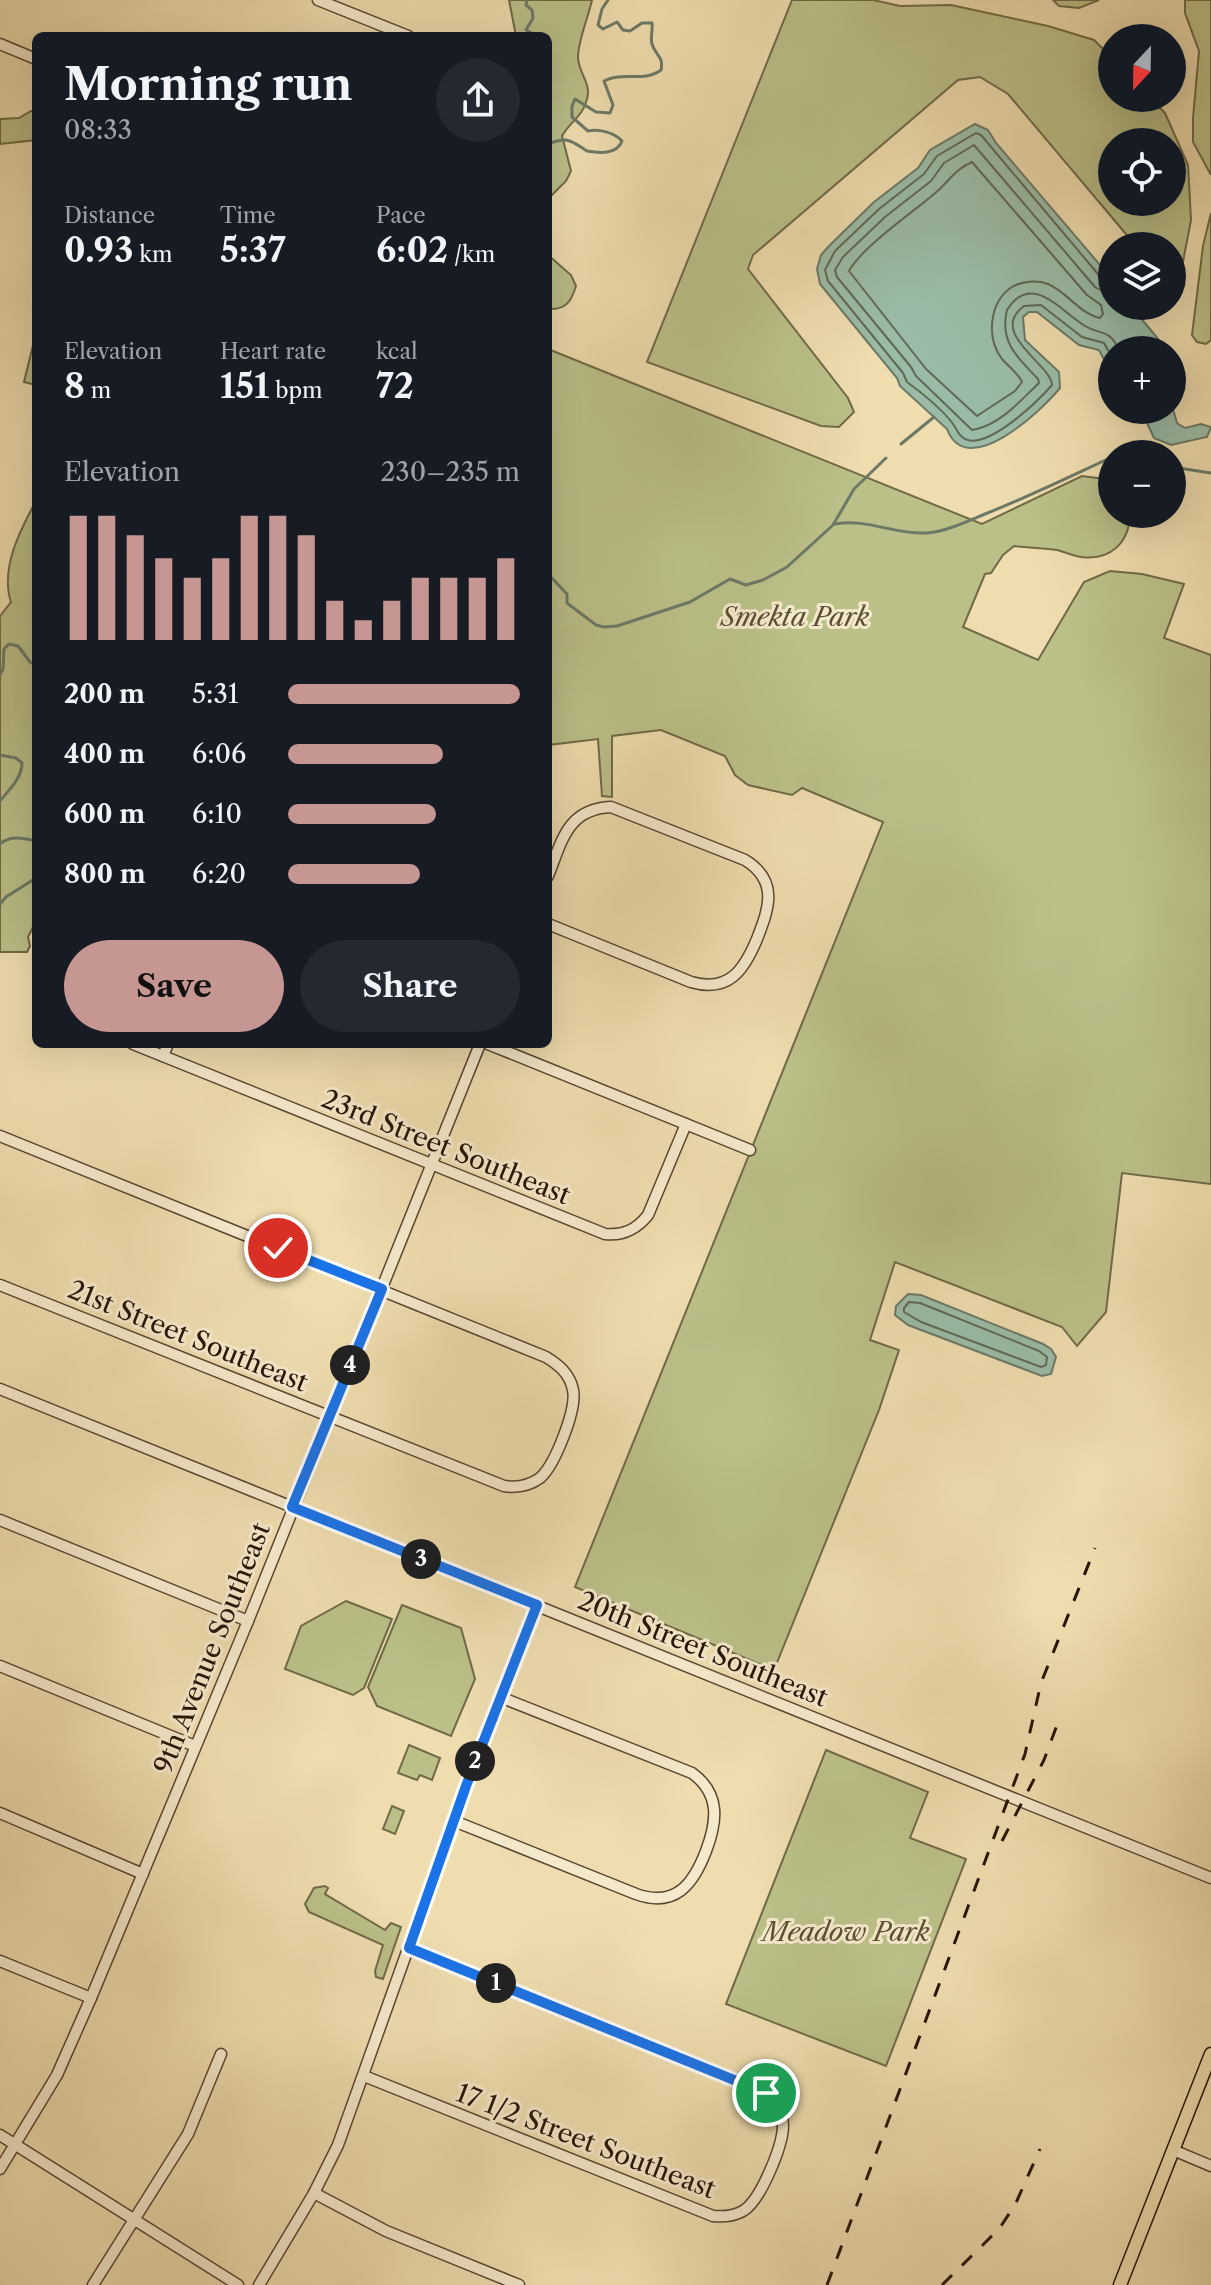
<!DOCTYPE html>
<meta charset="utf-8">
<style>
:root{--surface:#171b24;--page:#242831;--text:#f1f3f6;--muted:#9ea1a6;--accent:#c59692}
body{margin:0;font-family:"Libre Caslon Text",serif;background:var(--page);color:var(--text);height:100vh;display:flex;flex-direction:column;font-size:30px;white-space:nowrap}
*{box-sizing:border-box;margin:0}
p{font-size:26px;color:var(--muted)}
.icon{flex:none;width:44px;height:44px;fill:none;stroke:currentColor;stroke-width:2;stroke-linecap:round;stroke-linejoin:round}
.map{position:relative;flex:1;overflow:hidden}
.details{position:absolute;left:32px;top:32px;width:520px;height:1016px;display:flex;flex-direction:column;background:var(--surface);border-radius:12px;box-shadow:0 8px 32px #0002}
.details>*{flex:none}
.needle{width:52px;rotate:202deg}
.fabs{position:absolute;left:1098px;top:24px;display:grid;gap:16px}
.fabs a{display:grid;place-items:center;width:88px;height:88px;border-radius:50%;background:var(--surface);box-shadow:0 8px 32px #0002;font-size:40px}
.pin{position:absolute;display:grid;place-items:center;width:68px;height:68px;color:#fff;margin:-34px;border:4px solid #fff;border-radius:50%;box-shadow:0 2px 8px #0007}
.km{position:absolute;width:40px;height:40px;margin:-20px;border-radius:50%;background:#222;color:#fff;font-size:22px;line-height:40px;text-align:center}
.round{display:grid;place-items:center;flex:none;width:84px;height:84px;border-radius:42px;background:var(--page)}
.summary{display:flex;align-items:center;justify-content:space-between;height:136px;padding:0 32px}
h1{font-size:44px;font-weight:700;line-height:60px}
.metrics{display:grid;grid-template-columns:repeat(3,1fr);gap:12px;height:136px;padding:8px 32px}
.metrics div{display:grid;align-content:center}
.metrics b{font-size:34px;font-weight:700}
.metrics small{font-size:22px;font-weight:400}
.metrics p{font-size:22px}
.chart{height:224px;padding:16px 32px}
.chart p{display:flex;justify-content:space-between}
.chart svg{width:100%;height:144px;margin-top:8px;stroke:var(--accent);stroke-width:6}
.cta{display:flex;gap:16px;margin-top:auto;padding:16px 32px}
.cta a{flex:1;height:92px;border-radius:48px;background:var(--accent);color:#111;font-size:32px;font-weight:700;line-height:92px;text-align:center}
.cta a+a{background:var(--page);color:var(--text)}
ul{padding:0 32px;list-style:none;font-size:26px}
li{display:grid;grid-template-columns:128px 96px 1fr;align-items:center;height:60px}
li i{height:20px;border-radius:10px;background:var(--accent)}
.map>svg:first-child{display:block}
</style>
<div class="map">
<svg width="1211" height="2285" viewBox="0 0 1211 2285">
<rect width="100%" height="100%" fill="#efddaf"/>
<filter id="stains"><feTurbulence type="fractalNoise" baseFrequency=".0025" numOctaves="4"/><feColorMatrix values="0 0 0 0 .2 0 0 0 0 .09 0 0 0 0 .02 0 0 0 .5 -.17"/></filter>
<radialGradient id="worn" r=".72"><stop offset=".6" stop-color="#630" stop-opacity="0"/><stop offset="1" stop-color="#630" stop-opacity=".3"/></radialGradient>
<!-- green -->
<g fill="#bbc089" stroke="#706a47" stroke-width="2" fill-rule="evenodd">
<path d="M509,0H592C588,18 579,38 578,56C577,71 592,83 587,99C584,115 569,123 562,136L571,171L566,181L548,199V36H516Z"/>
<path d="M792,0H873L900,6L951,5L1048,26L1094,40L1112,58V98H1151L1165,113L1188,165L1191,220L1181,272L1172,280V246H1136L1008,94L980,77L958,80L753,255L748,269L848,398L854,412L839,427L821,426L647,362ZM1112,142H1172V202H1112Z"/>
<path d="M1053,0H1099L1079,8L1059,6Z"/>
<path d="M1185,0H1211V175L1193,142V118L1199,51L1185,13Z"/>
<path d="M31,111H36V140L0,144V119L19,118Z"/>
<path d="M1211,213V340L1206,344L1197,342L1192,335L1203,246Z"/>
<path d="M548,255L571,275L576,286C571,302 566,310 548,309Z"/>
<path d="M36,333V385L24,382Z"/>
<path d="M548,349L982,524L1082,476L1112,480V514L1130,515C1129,542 1111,561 1081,557C1073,556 1065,552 1057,550C1043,548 1028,548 1014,546L1003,555L991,573L985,574L963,627L1038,660L1084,582L1110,571L1142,574L1184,584L1164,638L1211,655V1184L1122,1173L1106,1312L1077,1346L1062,1327L895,1262L870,1340L899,1350L879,1410L774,1670L575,1587L883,822L802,788L792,795L748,785L735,775L725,756L661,730L612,736V797L602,796L598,739L548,745Z"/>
<path d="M36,501V921L28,937L30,946L27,952H0V616L11,602C0,569 20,530 36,501Z"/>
<path d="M346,1601L392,1619L364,1688L353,1695L285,1669L301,1626Z"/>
<path d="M402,1605L461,1628L475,1679L451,1736L377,1706L368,1687Z"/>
<path d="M409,1745L440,1758L432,1780L420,1775L417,1780L398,1773Z"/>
<path d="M826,1750L928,1792L910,1838L966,1859L886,2066L726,2004Z"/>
<path d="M392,1806L404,1811L395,1834L383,1829Z"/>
<path d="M325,1886L328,1888L325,1894L385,1930L391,1923L401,1927L383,1979L376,1977L375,1971L383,1945L309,1912L305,1904L314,1888Z"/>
</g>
<!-- water -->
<g fill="#9abca7" stroke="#6c7966" stroke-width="2">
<path d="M975,124L988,130L996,143L1112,279V306H1131L1159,340L1163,350H1112V368L1106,363L1099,350L1079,345L1037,312H1029L1023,317L1025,340L1059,372L1060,388C1042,410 967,482 947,429L900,386L897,378L820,284L817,269L821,255L829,246L874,202L918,168L930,150Z"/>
<path d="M1172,369L1178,395L1173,409L1177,423L1185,428L1201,424L1211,427L1207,437L1171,445L1154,438L1141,410H1172Z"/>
<path d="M908,1294L921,1295L1043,1344L1051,1349L1056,1357L1051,1374L1042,1376L908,1325L895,1315L896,1306Z"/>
</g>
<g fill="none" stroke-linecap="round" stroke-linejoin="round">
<!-- shore -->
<g stroke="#606856" stroke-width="2">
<path d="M972,162L1087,295L1101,305L1103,314L1100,318C1080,314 1067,292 1048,284C1037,280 1022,281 1012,287C989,302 986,338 1002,359C1009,367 1018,373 1022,382L1015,391L977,416L926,369L849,271C862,247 912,213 934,194C948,183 955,169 972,162Z"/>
<path d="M1112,283L1103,280L981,135L976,133L937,156L924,174L879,209L835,251L825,270L828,281L903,373L907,382C921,392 944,411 953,424C958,431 958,435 965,439C988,450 1038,401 1052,385C1052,365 987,333 1024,306L1041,305L1082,337L1104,343L1112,357"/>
<path d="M1112,293L1104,292L1095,287L974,145L944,163L931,181L885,217L843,257L835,270L837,277L911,367L916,376L972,430C999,426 1020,401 1039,383L1038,379C1018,358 999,342 1007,310C1032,270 1062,313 1085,326C1102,336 1109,328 1119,350"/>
<path d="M909,1302L920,1303L1039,1351L1047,1357L1046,1365L1041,1367L921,1322L904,1312V1308Z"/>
</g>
<!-- stream -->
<g stroke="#6c7966" stroke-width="3">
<path d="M527,0L526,5L532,10L533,18L526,30L537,36"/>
<path d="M548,144C569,136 571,141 587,151C599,153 617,155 622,141C614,132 599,129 588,131L572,117V106L575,99L596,112L610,113L613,105L604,81C622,71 644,83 661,70C664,56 655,55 652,44C650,37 653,30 652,23H642L630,31L623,30L617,22L603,29L598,25L602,9L608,0"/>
<path d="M901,444L934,417"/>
<path d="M1172,467L1211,473"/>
<path d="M835,524C867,518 895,535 927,533C947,531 966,522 985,514C1028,497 1069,477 1110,458"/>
<path d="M548,574L567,594V603L596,625L604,627L617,626L690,602L730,579L746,585L763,580L787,567L833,525L854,489L886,458"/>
<path d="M0,675L3,669L4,649L9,644L18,646L30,662L36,665"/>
<path d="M0,755L16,758L22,763C22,778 9,790 0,801"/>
<path d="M0,844C10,835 23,838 36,841"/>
<path d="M0,904L6,897L36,878"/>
</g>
<defs>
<g id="minor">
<path d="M318,0L408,36"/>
<path d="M0,44L36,59"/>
<path d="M548,876C562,841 567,809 611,807L745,860C779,881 769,908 757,939C744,970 729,993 691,982L548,924"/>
<path d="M133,1044L605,1234C623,1236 636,1230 648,1215L686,1124"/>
<path d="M488,1044L750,1150"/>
<path d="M163,1056L168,1044"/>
<path d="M0,1136L546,1357C559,1365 570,1374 573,1390C577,1409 555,1465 540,1478C529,1486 518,1488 504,1486L0,1285"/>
<path d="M0,1389L1211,1878"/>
<path d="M0,1520L248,1621"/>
<path d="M0,1666L195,1746"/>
<path d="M0,1813L143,1874"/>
<path d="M454,1821L636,1894C675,1908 693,1885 706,1851C717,1822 721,1794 692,1773L500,1697"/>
<path d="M0,1961L91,1998"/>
<path d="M364,2076L713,2216C723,2217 734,2216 743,2211C761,2200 782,2147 783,2127C783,2111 775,2099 762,2090L409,1948"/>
<path d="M0,2135L238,2285"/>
<path d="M1173,2150L1211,2166"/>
<path d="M0,2169L57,2075L91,1998L248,1621L480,1044"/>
<path d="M314,2193L386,2231L519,2285"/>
<path d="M93,2285L188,2134L221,2054"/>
<path d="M259,2285L314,2193L338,2145L466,1786L537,1605"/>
</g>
<path id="major" d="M1120,2285L1211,2054"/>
</defs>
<!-- minor casing -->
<use href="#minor" stroke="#584630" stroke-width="13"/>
<!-- major casing -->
<use href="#major" stroke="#261405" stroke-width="15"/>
<!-- minor -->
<use href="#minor" stroke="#f5e9cb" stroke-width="10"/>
<!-- major -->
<use href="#major" stroke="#efddaf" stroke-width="12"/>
<!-- rail -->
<g stroke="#261405" stroke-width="3" stroke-dasharray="14 14" stroke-linecap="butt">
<path d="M1002,1841L1044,1760L1057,1725"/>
<path d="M827,2285L1025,1754L1041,1683L1095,1548"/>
<path d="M942,2285L999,2229L1015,2205L1040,2149"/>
</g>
</g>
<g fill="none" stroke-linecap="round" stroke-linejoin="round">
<defs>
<path id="route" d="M278,1248L382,1289L292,1507L537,1605L466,1786L409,1948L766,2093"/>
</defs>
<!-- route casing -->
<use href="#route" stroke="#fff" stroke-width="16"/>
<!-- route -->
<use href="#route" stroke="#1a73e8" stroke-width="10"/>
</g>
<g text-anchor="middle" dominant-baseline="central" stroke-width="6" stroke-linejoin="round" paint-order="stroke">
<!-- park labels -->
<g font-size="26" font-style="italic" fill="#5a5033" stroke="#f5e9cb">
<text x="795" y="617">Smekta Park</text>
<text x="846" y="1932">Meadow Park</text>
</g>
<!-- street labels -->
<g font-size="26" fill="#261405" stroke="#f5e9cb">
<text transform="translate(446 1147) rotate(22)">23rd Street Southeast</text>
<text transform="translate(188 1336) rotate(22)">21st Street Southeast</text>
<text transform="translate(212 1648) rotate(-68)">9th Avenue Southeast</text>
<text transform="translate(703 1649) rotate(22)">20th Street Southeast</text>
<text transform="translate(586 2141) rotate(21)">17 1/2 Street Southeast</text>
</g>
</g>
<rect width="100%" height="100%" filter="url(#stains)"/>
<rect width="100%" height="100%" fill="url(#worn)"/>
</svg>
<div class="fabs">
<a><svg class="needle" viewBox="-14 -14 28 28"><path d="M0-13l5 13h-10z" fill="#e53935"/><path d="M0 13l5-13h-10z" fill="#9ea1a6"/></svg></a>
<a><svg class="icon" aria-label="locate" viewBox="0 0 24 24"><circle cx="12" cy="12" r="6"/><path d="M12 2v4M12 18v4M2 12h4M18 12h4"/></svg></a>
<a><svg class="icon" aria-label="layers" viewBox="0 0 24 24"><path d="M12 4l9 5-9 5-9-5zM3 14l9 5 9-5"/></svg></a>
<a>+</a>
<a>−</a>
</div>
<div class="pin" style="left:766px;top:2093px;background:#1e9e55"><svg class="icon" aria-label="arrive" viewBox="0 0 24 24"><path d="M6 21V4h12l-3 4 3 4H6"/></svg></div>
<div class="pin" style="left:278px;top:1248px;background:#d93025"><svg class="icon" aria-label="check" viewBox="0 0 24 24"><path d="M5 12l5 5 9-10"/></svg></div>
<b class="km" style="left:496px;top:1983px">1</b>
<b class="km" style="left:475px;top:1761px">2</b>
<b class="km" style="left:421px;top:1559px">3</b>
<b class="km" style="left:350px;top:1365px">4</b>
<section class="details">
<div class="summary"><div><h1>Morning run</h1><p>08:33</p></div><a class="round"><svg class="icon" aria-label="share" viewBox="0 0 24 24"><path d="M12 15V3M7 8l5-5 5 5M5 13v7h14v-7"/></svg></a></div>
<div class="metrics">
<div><p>Distance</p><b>0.93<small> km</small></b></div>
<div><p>Time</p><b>5:37</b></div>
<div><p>Pace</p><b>6:02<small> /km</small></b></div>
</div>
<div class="metrics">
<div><p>Elevation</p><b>8<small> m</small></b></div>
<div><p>Heart rate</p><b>151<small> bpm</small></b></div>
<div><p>kcal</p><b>72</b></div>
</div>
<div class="chart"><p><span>Elevation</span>230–235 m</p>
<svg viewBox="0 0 160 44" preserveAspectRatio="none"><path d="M5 44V6M15 44V6M25 44V12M35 44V19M45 44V25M55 44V19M65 44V6M75 44V6M85 44V12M95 44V32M105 44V38M115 44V32M125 44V25M135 44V25M145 44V25M155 44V19"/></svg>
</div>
<ul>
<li><b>200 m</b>5:31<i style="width:100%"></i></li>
<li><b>400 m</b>6:06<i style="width:67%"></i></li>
<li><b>600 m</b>6:10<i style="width:64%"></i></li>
<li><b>800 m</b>6:20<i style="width:57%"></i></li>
</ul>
<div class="cta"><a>Save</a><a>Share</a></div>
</section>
</div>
